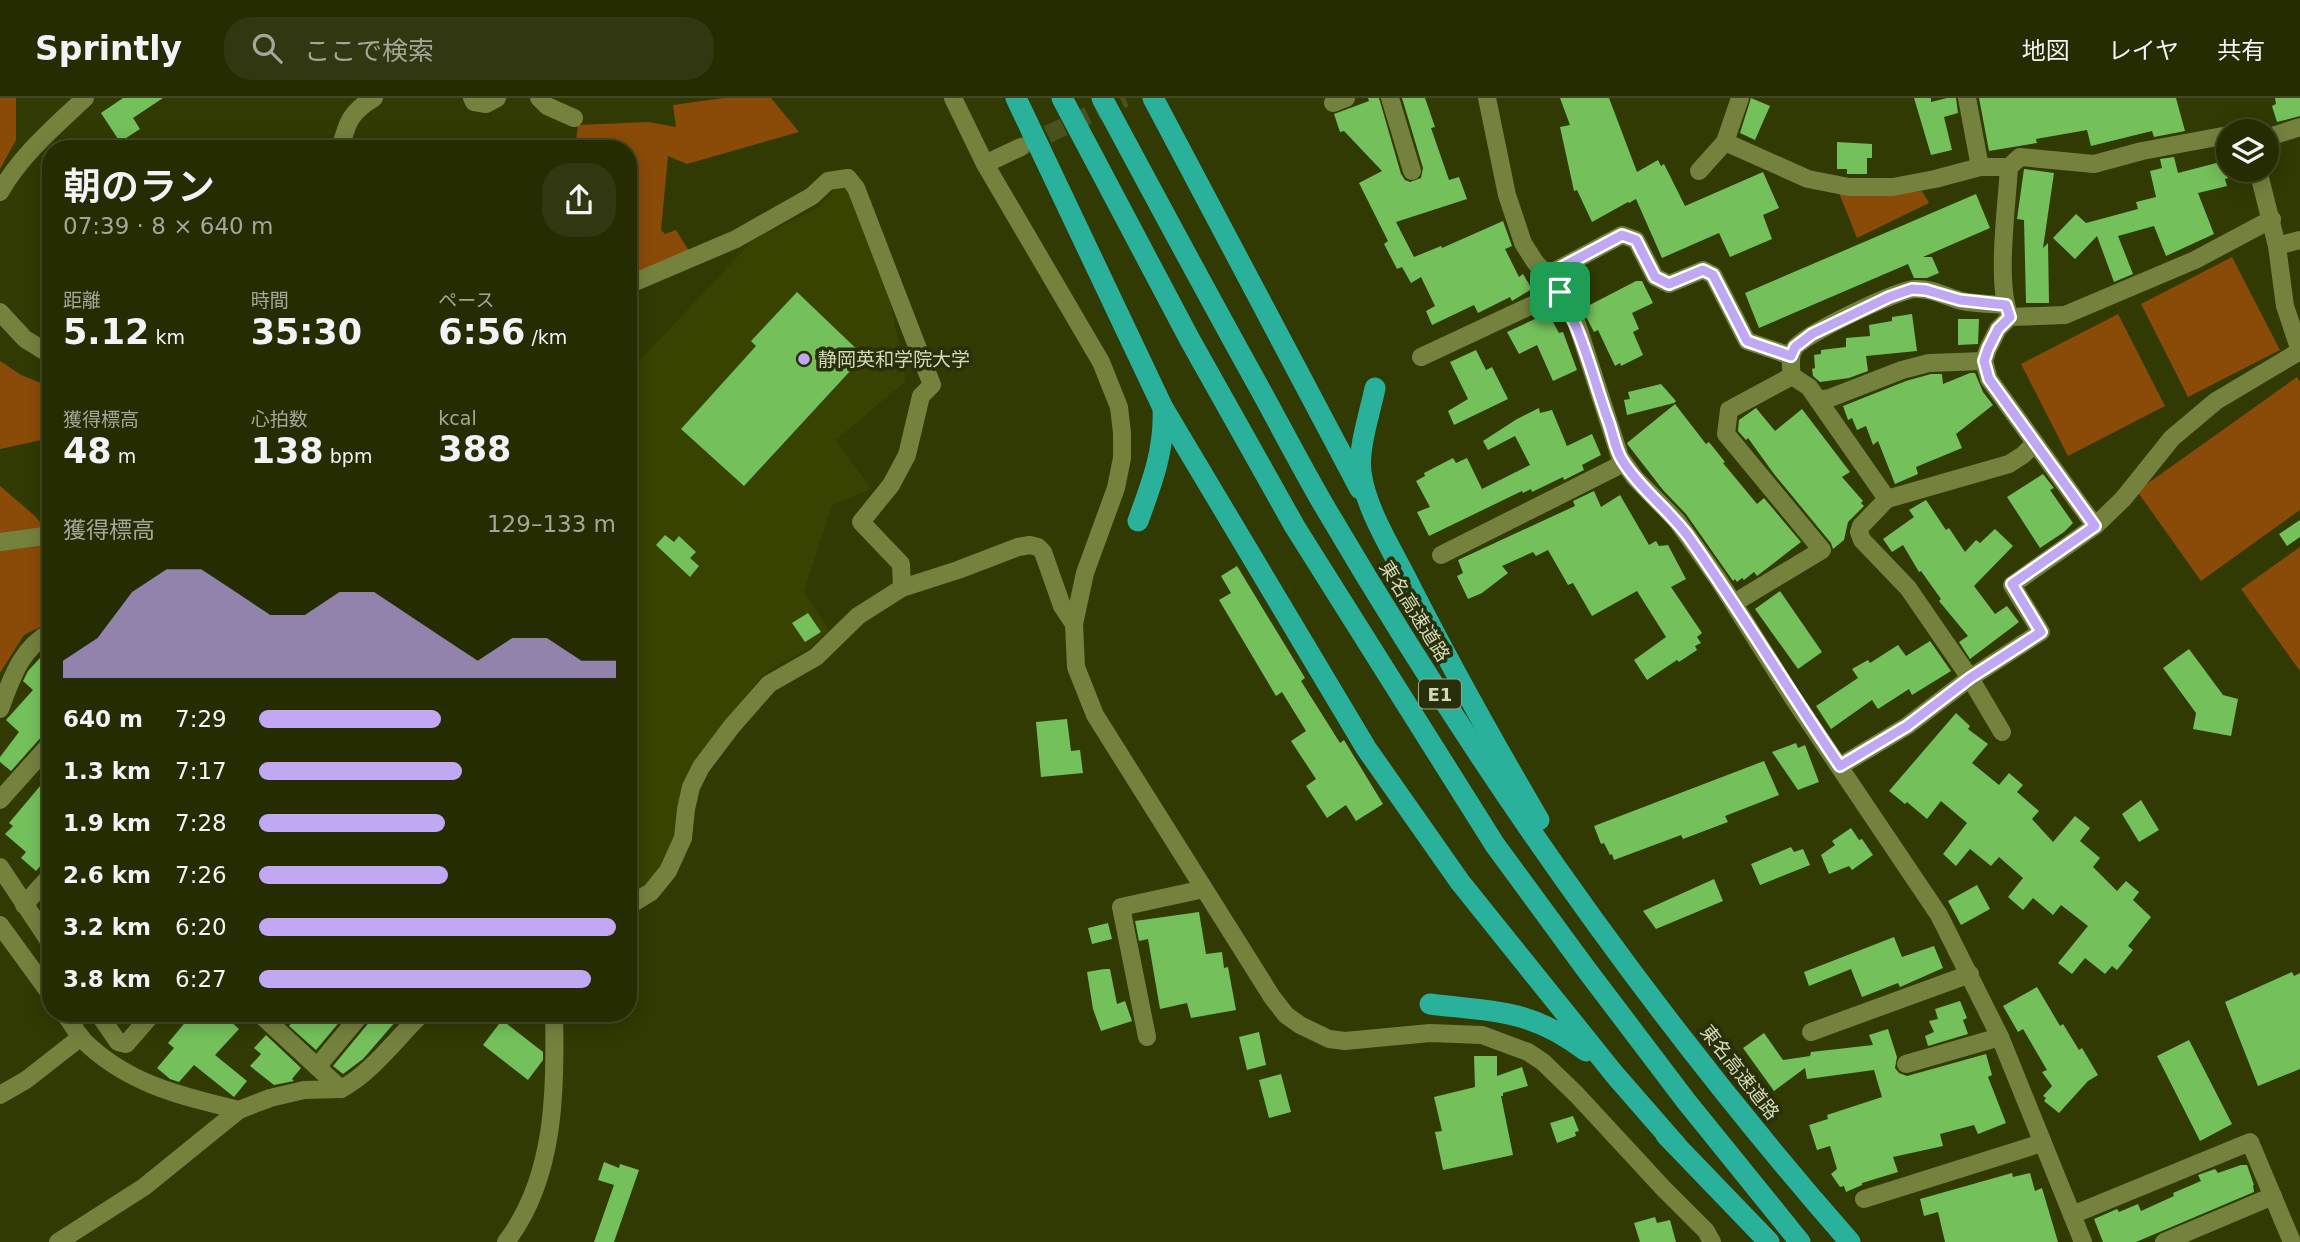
<!DOCTYPE html>
<html lang="ja">
<meta charset="utf-8">
<style>
:root{--surface:#252c02;--page:#313811;--text:#f1f3f6;--muted:#a3a799;--line:#424824;--accent:#c0a8f3}
body{margin:0;font-family:"DejaVu Sans","Noto Sans JP",sans-serif;background:var(--page);color:var(--text);height:100vh;display:flex;flex-direction:column;font-size:26px;white-space:nowrap}
*{box-sizing:border-box;margin:0}
p{font-size:23px;color:var(--muted)}
.icon{flex:none;width:38px;height:38px;fill:none;stroke:currentColor;stroke-width:2;stroke-linecap:round;stroke-linejoin:round}
.map{position:relative;flex:1;overflow:hidden}
.drawer{position:absolute;left:42px;top:42px;width:595px;height:882px;display:flex;flex-direction:column;background:var(--surface);border-radius:28px;box-shadow:0 4px 18px #0003,0 0 0 2px var(--line)}
.drawer>*{flex:none}
.buttons{position:absolute;left:2216px;top:21px;display:grid;gap:14px}
.buttons a{display:grid;place-items:center;width:63px;height:63px;border-radius:50%;background:var(--surface);box-shadow:0 4px 18px #0003,0 0 0 2px var(--line);font-size:35px}
.pin{position:absolute;display:grid;place-items:center;width:60px;height:60px;color:#fff;margin:-30px;border-radius:14px;box-shadow:0 4px 10px #0006}
.round{display:grid;place-items:center;flex:none;width:74px;height:74px;border-radius:28px;background:var(--page)}
.overview{display:flex;align-items:center;justify-content:space-between;height:119px;padding:0 21px}
h1{font-size:38px;font-weight:600;line-height:52px}
.figures{display:grid;grid-template-columns:repeat(3,1fr);gap:10px;height:119px;padding:7px 21px}
.figures div{display:grid;align-content:center}
.figures b{font-size:35px;font-weight:600}
.figures small{font-size:19px;font-weight:400}
.figures p{font-size:19px}
.chart{height:196px;padding:14px 21px}
.chart p{display:flex;justify-content:space-between}
.chart svg{width:100%;height:126px;margin-top:7px;fill:var(--accent);opacity:.7}
ul{padding:0 21px;list-style:none;font-size:23px}
li{display:grid;grid-template-columns:112px 84px 1fr;align-items:center;height:52px}
li i{height:18px;border-radius:9px;background:var(--accent)}
header{display:flex;align-items:center;gap:42px;box-sizing:border-box;height:98px;padding:0 35px;background:var(--surface);border-bottom:2px solid var(--line)}
header strong{font-size:33px}
nav{display:flex;gap:38px;margin-inline-start:auto;font-size:24px}
.search{width:490px;height:63px;background:var(--page);display:flex;align-items:center;gap:18px;box-sizing:border-box;padding:0 24px;border-radius:28px;color:var(--muted);font-size:26px}
.map>svg:first-child{display:block}
</style>
<header>
<strong>Sprintly</strong>
<div class="search"><svg class="icon" aria-label="search" viewBox="0 0 24 24"><circle cx="10" cy="10" r="6"/><path d="M15 15l6 6"/></svg>ここで検索</div>
<nav><a>地図</a><a>レイヤ</a><a>共有</a></nav>
</header>
<div class="map">
<svg width="2300" height="1144" viewBox="0 0 2300 1144">
<rect width="100%" height="100%" fill="#313a02"/>
<!-- built -->
<path fill="#384201" d="M838,88H847L855,101L856,115L890,202L906,283L836,342L871,391L832,407L804,493L829,532L811,549L766,574L728,619L685,680L684,699L668,763L636,795L628,799V275L753,142L819,109Z"/>
<!-- green -->
<g fill="#8a4b08">
<path d="M0,0H16V42L0,71Z"/>
<path d="M724,0H771L799,34L687,66L668,58L661,132L665,136L676,132L689,153L628,180V51H575L578,27L648,24L676,29L673,7Z"/>
<path d="M1922,93L1929,105L1857,140L1839,95L1877,98Z"/>
<path d="M2232,159L2280,252L2188,299L2141,206Z"/>
<path d="M2118,216L2165,308L2068,358L2021,266Z"/>
<path d="M0,263L21,277L51,289V340L0,351Z"/>
<path d="M2297,279L2300,284V412L2201,483L2137,393Z"/>
<path d="M0,388L35,418L51,437V524L24,537L0,575Z"/>
<path d="M2300,449V573L2241,491Z"/>
</g>
<!-- building -->
<g fill="#74c15b">
<path d="M123,0H163L133,20L140,31L120,44L101,15Z"/>
<path d="M1368,0H1379L1401,76L1405,82L1410,84L1421,80L1423,70L1402,0H1425L1435,29L1431,30L1449,82L1459,79L1467,101L1396,124L1414,159L1441,148L1442,150L1503,123L1512,148L1505,151L1519,179L1523,176L1532,191L1512,203L1510,199L1478,215L1474,207L1432,227L1426,213L1435,208L1421,179L1411,185L1402,169L1397,171L1384,146L1388,143L1359,85L1382,73L1344,33L1340,34L1334,16L1369,3Z"/>
<path d="M1560,0H1609L1637,74L1658,62L1661,68L1664,66L1685,108L1763,74L1779,110L1763,117L1772,141L1730,159L1719,135L1662,160L1636,101L1629,105L1628,104L1592,124L1577,92L1574,93L1560,29L1570,27Z"/>
<path d="M1751,0L1770,8L1755,42L1740,35Z"/>
<path d="M1914,0H1931V4L1947,0H1956L1958,15L1944,19L1952,52L1931,57Z"/>
<path d="M1979,0H2176L2185,33L2154,39L2152,33L2091,48L2087,32L2036,41L2037,45L1989,53Z"/>
<path d="M2275,0H2300V18L2277,24L2272,8L2276,6Z"/>
<path d="M1837,44L1872,46V60H1867V76H1847V71H1837Z"/>
<path d="M2174,59L2178,75L2228,62V80L2225,81L2227,88L2198,95L2214,136L2166,158L2154,128L2118,138L2133,176L2114,184L2097,138L2075,161L2053,140L2076,116L2086,125L2138,111L2136,104L2156,99L2150,73L2162,70L2160,61Z"/>
<path d="M2024,71L2054,75L2043,150L2048,145L2049,205H2026L2024,122L2017,121Z"/>
<path d="M1976,96L1990,130L1923,159H1932L1939,175L1927,180H1914L1908,166L1759,230L1745,195Z"/>
<path d="M1636,183H1642L1653,205L1632,215L1639,231L1633,234L1643,257L1621,268L1620,265L1615,268L1598,232L1594,234L1582,211Z"/>
<path d="M797,194L864,258L744,388L681,331L756,248L751,243Z"/>
<path d="M1548,215L1559,235L1563,234L1577,272L1553,283L1537,247L1519,256L1507,234Z"/>
<path d="M1912,216L1917,253L1866,258L1868,273L1849,280L1820,284L1813,278L1812,271L1815,270L1814,257L1821,256V252L1846,249V240L1870,238L1869,227L1892,223V219Z"/>
<path d="M1958,221H1979L1978,246L1958,247Z"/>
<path d="M1476,252L1486,272L1492,269L1508,301L1454,327L1448,313L1468,301L1450,264Z"/>
<path d="M1970,275H1975L1983,294L1993,307L1956,336L1962,350L1916,369L1918,376L1895,386L1878,343L1873,347L1866,328L1857,332L1852,320L1848,322L1843,308L1906,283L1931,276H1942L1943,286Z"/>
<path d="M1661,286L1676,303L1674,305L1627,317L1624,302L1630,301L1628,294Z"/>
<path d="M1675,306L1706,346L1709,344L1725,364L1723,365L1757,406L1764,400L1801,444L1757,478L1754,474L1744,482L1742,480L1737,484L1735,481L1733,483L1686,416L1663,392L1628,347L1627,345Z"/>
<path d="M1539,310L1540,315L1552,312L1567,348L1592,336L1601,357L1582,367L1584,372L1564,382L1563,379L1532,394L1531,391L1523,395L1522,393L1429,438L1417,414L1430,409L1416,383L1425,378L1424,375L1453,360L1456,365L1467,360L1482,391L1530,367L1515,338L1488,352L1483,343L1517,321Z"/>
<path d="M1756,310L1775,333L1802,311L1850,374L1842,379L1863,403L1861,405L1864,408L1848,424L1844,442L1833,451L1831,445L1774,376L1748,340L1746,342L1738,333L1739,322Z"/>
<path d="M2043,376L2054,390L2050,392L2073,425L2064,434L2040,450L2007,399Z"/>
<path d="M1594,393L1601,409L1620,397L1649,447L1656,443L1659,448L1668,447L1686,481L1671,489L1702,535L1697,539L1701,545L1695,548L1697,552L1679,564L1677,562L1647,582L1634,562L1666,539L1637,493L1592,518L1573,485L1568,487L1548,452L1536,458L1533,454L1502,468L1508,475L1482,495L1468,501L1457,478L1463,475L1458,462L1575,408L1573,403Z"/>
<path d="M1926,402L1946,432L1949,430L1965,454L1976,442L1980,445L1995,431L2013,448L1974,488L1995,516L2007,508L2019,524L1970,561L1959,544L1968,538L1939,503L1941,501L1921,473L1919,474L1903,447L1892,454L1883,441L1914,419L1909,412Z"/>
<path d="M2300,422V439L2287,448L2279,436Z"/>
<path d="M665,437L674,444L679,438L696,454L690,460L699,468L690,479L656,447Z"/>
<path d="M1237,468L1305,580L1301,583L1340,645L1344,642L1383,706L1356,723L1346,707L1327,720L1306,688L1316,681L1291,643L1306,633L1282,594L1276,598L1219,502L1231,495L1221,478Z"/>
<path d="M1780,493L1822,554L1798,571L1755,511Z"/>
<path d="M808,515L821,534L805,544L792,525Z"/>
<path d="M1930,543L1951,573L1912,597L1909,591L1878,611L1872,602L1831,631L1816,608L1858,580L1852,571L1868,562L1870,565L1898,547L1906,558Z"/>
<path d="M51,548V632L43,637L11,673L0,664V659L19,634L6,622L33,592L23,583L28,573Z"/>
<path d="M2189,551L2223,597L2238,601L2231,638L2193,631L2196,615L2163,570Z"/>
<path d="M1956,615L1970,628L1968,631L1988,646L1972,665L1999,687L2009,675L2023,687L2017,694L2039,713L2032,721L2053,744L2075,718L2090,730L2080,743L2100,760L2093,769L2117,793L2126,783L2139,794L2133,802L2151,819L2128,848L2133,852L2117,872L2112,868L2105,876L2085,860L2072,876L2058,865L2088,828L2061,807L2053,817L2033,800L2023,812L2008,799L2023,780L1999,759L1991,768L1970,751L1956,768L1943,756L1967,725L1941,703L1927,721L1907,704L1905,706L1889,693Z"/>
<path d="M1067,621L1071,653L1080,652L1083,675L1041,679L1036,624Z"/>
<path d="M1796,645L1798,650L1805,647L1819,684L1798,692L1772,654Z"/>
<path d="M1764,663L1779,697L1725,718L1728,724L1683,741L1681,737L1614,762L1612,756L1610,757L1604,745L1601,746L1594,728Z"/>
<path d="M51,675V756L36,773L21,760L26,754L5,736L13,728L9,725Z"/>
<path d="M2141,702L2159,732L2139,744L2122,716Z"/>
<path d="M1851,730L1859,742L1862,741L1873,757L1852,772L1849,768L1829,776L1821,757L1835,747L1832,743Z"/>
<path d="M1791,749L1794,754L1803,751L1810,767L1760,787L1751,766Z"/>
<path d="M1714,781L1723,803L1656,831L1643,813Z"/>
<path d="M1977,787L1990,811L1961,827L1948,803Z"/>
<path d="M1199,814L1206,856L1222,854L1224,870L1228,869L1236,912L1191,920L1187,905L1160,911L1148,841L1139,843L1135,823Z"/>
<path d="M1108,825L1112,841L1092,846L1088,830Z"/>
<path d="M1894,839L1902,859L1934,848L1943,870L1900,889L1898,885L1862,899L1851,871L1809,888L1804,874Z"/>
<path d="M1104,871H1110L1117,906L1125,903L1132,923L1101,933L1093,911L1087,874Z"/>
<path d="M2292,874L2294,878L2300,875V971L2258,988L2225,904Z"/>
<path d="M2037,889L2060,928L2063,926L2079,952L2082,950L2098,977L2088,983L2059,1015L2044,1003L2046,1000L2043,998L2052,988L2042,974L2047,972L2023,931L2018,934L2003,908Z"/>
<path d="M1960,903L1967,920L1963,922L1968,936L1928,948L1925,938L1934,934L1929,923L1938,921L1935,911Z"/>
<path d="M193,915H236L229,922L239,931L215,957L247,983L234,999L194,967L179,984L170,981L157,970L174,950L168,945Z"/>
<path d="M300,915H347L316,952L289,928Z"/>
<path d="M373,915H403L363,961L343,976L333,968L371,922Z"/>
<path d="M502,922L543,954V962L528,982L483,947Z"/>
<path d="M1888,931L1897,959L1895,970L1899,975L1907,978L1986,956L1992,977L1988,979L2006,1025L1978,1036L1974,1027L1940,1036L1943,1048L1893,1059L1898,1074L1862,1085V1087L1846,1094L1844,1088L1840,1089L1831,1076L1837,1071L1830,1048L1817,1052L1809,1027L1828,1021L1827,1017L1882,999L1874,972L1807,981L1805,970L1774,993L1743,950L1764,935L1783,962L1810,958L1811,954L1873,947L1869,937Z"/>
<path d="M1259,934L1266,967L1247,972L1239,939Z"/>
<path d="M266,937L301,970L292,981L294,983L274,987L250,968L261,956L254,950Z"/>
<path d="M2189,942L2232,1026L2200,1043L2157,958Z"/>
<path d="M1474,958H1497V978L1522,969L1528,988L1503,995V998H1501L1513,1057L1443,1072L1435,1034L1442,1033L1434,999L1475,989Z"/>
<path d="M1281,976L1291,1014L1269,1020L1259,982Z"/>
<path d="M1573,1018L1579,1033L1575,1034L1576,1038L1557,1045L1550,1025Z"/>
<path d="M604,1064L619,1070L620,1066L639,1072L614,1144H594L614,1087L598,1082Z"/>
<path d="M2241,1067H2247L2254,1087H2253L2254,1094L2136,1144H2103L2094,1121L2117,1111L2119,1114L2138,1106L2141,1113L2174,1098L2173,1095L2201,1083L2198,1077L2215,1071L2218,1075Z"/>
<path d="M2012,1075L2013,1079L2030,1075L2035,1093L2042,1090L2058,1144H1945L1938,1114L1924,1118L1920,1101Z"/>
<path d="M1655,1119L1657,1125L1670,1122L1676,1144H1640L1634,1125Z"/>
</g>
<g fill="none" stroke-linecap="round" stroke-linejoin="round">
<!-- minor-tunnel -->
<path stroke="#49521d" stroke-width="18" stroke-dasharray="18 9" stroke-linecap="butt" d="M1023,48L1125,0"/>
<!-- minor -->
<g stroke="#74823e" stroke-width="18">
<path d="M472,0L474,4L486,6L497,0"/>
<path d="M539,0L547,8L574,20"/>
<path d="M953,0L985,66L1101,264L1119,309L1122,335V360L1116,390L1085,475L1074,526L1076,569L1095,617L1272,899L1286,917L1300,927L1329,941L1345,943L1430,935L1482,937L1528,954L1543,964L1577,997L1664,1091L1706,1133L1712,1144"/>
<path d="M1390,0L1412,73"/>
<path d="M1487,0L1507,97L1523,145L1535,164L1557,189L1577,226L1620,359L1635,380L1677,423L1718,481L1793,600L1939,817L2000,939L2083,1144"/>
<path d="M1967,0L1980,69"/>
<path d="M1333,5L1346,0"/>
<path d="M2266,40L2300,29"/>
<path d="M1725,44L1808,81L1849,89H1893L1935,81L1980,69H2009"/>
<path d="M340,51C347,25 350,14 374,0"/>
<path d="M985,66L1021,49"/>
<path d="M2258,72L2277,148L2285,208L2300,253"/>
<path d="M1699,73L1725,44L1740,0"/>
<path d="M0,94C21,57 55,28 85,0"/>
<path d="M2277,148L2300,142"/>
<path d="M1547,177L1622,137L1636,142L1655,179L1669,186L1703,172L1713,177L1747,243L1791,258"/>
<path d="M628,187L736,141L812,98L828,83L848,80L856,90L932,287L921,298L907,357L891,387L861,424L901,466L902,490"/>
<path d="M0,214L25,241L51,257"/>
<path d="M2009,216C1996,184 2007,106 2009,69L2020,59L2094,66L2142,53L2228,37"/>
<path d="M1421,259L1560,194"/>
<path d="M1818,302L1830,300L1902,272L1929,265L1984,263"/>
<path d="M1887,401L1809,289L1792,278C1791,269 1789,259 1794,251C1802,237 1897,192 1915,191C1932,190 1946,199 1962,203C1976,206 1991,206 2006,207"/>
<path d="M2095,428L2123,401L2172,340L2216,303L2300,253"/>
<path d="M0,444L51,437"/>
<path d="M1441,457L1624,365"/>
<path d="M1734,505L1822,452L1726,336L1729,312L1792,278"/>
<path d="M0,611C12,580 20,551 51,534"/>
<path d="M2002,634L1970,580L1908,490L1862,442L1859,434L1861,428L1887,401L2009,366L2023,357L2034,346"/>
<path d="M1840,668L1907,628L1970,580L2041,534L2012,487L2095,428L1989,281L1984,263L1988,251L1998,231L2010,219L2065,217L2195,162L2272,121"/>
<path d="M0,702L51,645"/>
<path d="M0,769L51,846"/>
<path d="M24,807L51,777"/>
<path d="M628,808L651,794L668,773L683,740L686,711L691,689L701,669L732,628L769,586L816,559L858,518L902,490L958,472L1018,449L1030,447L1038,449L1043,454L1062,508L1074,526"/>
<path d="M0,827L51,897"/>
<path d="M98,915L118,944L126,946L153,915"/>
<path d="M259,915L341,991C372,975 397,939 423,915"/>
<path d="M1811,934L1970,876"/>
<path d="M1147,939L1121,809L1204,791"/>
<path d="M1906,966L2000,939"/>
<path d="M317,969L362,915"/>
<path d="M0,997L26,982L81,939"/>
<path d="M239,1012L270,1000L304,992L341,991"/>
<path d="M1864,1101L2042,1045"/>
<path d="M2072,1117L2250,1044L2292,1144"/>
<path d="M58,1144L144,1089L239,1012C181,998 127,986 83,942C76,934 71,924 64,915"/>
<path d="M506,1144C555,1080 556,993 554,915"/>
<path d="M2164,1144L2273,1098"/>
</g>
<!-- highway -->
<g stroke="#2ab19b" stroke-width="21">
<path d="M1016,0L1163,310C1165,351 1152,385 1138,423"/>
<path d="M1062,0L1190,242L1295,429L1495,747L1586,871L1686,1003L1800,1144"/>
<path d="M1102,0C1154,97 1206,194 1260,291C1282,331 1303,372 1326,411C1478,670 1652,918 1850,1144"/>
<path d="M1153,0L1360,391"/>
<path d="M1375,290C1370,315 1358,349 1361,374C1365,408 1389,447 1405,478C1447,561 1492,642 1539,722"/>
<path d="M1163,310L1366,650L1460,784L1615,977L1676,1047"/>
<path d="M1430,906C1495,914 1531,911 1586,953"/>
<path d="M1666,1037L1769,1144"/>
</g>
</g>
<g fill="none" stroke-linecap="round" stroke-linejoin="round">
<defs>
<path id="route" d="M1622,137L1636,142L1655,179L1669,186L1703,172L1713,177L1747,243L1791,258L1795,249L1812,236L1889,199L1912,191L1926,192L1960,202L2006,207L2010,219L1998,231L1988,251L1984,263L1989,281L2095,428L2012,486L2041,534L1970,580L1907,628L1840,668C1788,592 1741,513 1688,438C1668,411 1640,391 1622,362C1615,351 1613,335 1608,322C1590,272 1580,220 1547,177Z"/>
</defs>
<!-- route casing -->
<use href="#route" stroke="#fff" stroke-width="14"/>
<!-- route -->
<use href="#route" stroke="#c0a8f3" stroke-width="9"/>
</g>
<!-- markers -->
<circle fill="#c0a8f3" stroke="#282f0a" stroke-width="2.5" cx="804" cy="261" r="7"/>
<g text-anchor="middle" dominant-baseline="central" stroke-width="7" stroke-linejoin="round" paint-order="stroke">
<!-- shield labels -->
<rect fill="#282f0a" stroke="#9ea683" stroke-width="2" x="1419" y="581.5" width="42" height="29" rx="5"/>
<g font-size="18" font-weight="bold" fill="#d1d9b7">
<text x="1440" y="596">E1</text>
</g>
<!-- poi labels -->
<g font-size="19" fill="#d1d9b7" stroke="#282f0a" text-anchor="start">
<text x="818" y="261">静岡英和学院大学</text>
</g>
<!-- street labels -->
<g font-size="19" fill="#d1d9b7" stroke="#282f0a">
<text transform="translate(1415 513) rotate(58)">東名高速道路</text>
<text transform="translate(1740 974) rotate(52)">東名高速道路</text>
</g>
</g>
</svg>
<div class="buttons">
<a><svg class="icon" aria-label="layers" viewBox="0 0 24 24"><path d="M12 4l9 5-9 5-9-5zM3 14l9 5 9-5"/></svg></a>
</div>
<div class="pin" style="left:1560px;top:194px;background:#1e9e55"><svg class="icon" aria-label="arrive" viewBox="0 0 24 24"><path d="M6 21V4h12l-3 4 3 4H6"/></svg></div>
<section class="drawer">
<div class="overview"><div><h1>朝のラン</h1><p>07:39 · 8 × 640 m</p></div><a class="round"><svg class="icon" aria-label="share" viewBox="0 0 24 24"><path d="M12 15V3M7 8l5-5 5 5M5 13v7h14v-7"/></svg></a></div>
<div class="figures">
<div><p>距離</p><b>5.12<small> km</small></b></div>
<div><p>時間</p><b>35:30</b></div>
<div><p>ペース</p><b>6:56<small> /km</small></b></div>
</div>
<div class="figures">
<div><p>獲得標高</p><b>48<small> m</small></b></div>
<div><p>心拍数</p><b>138<small> bpm</small></b></div>
<div><p>kcal</p><b>388</b></div>
</div>
<div class="chart"><p><span>獲得標高</span>129–133 m</p>
<svg viewBox="0 0 160 44" preserveAspectRatio="none"><path d="M0 44V38L10 30L20 14L30 6L40 6L50 14L60 22L70 22L80 14L90 14L100 22L110 30L120 38L130 30L140 30L150 38L160 38V44z"/></svg>
</div>
<ul>
<li><b>640 m</b>7:29<i style="width:51%"></i></li>
<li><b>1.3 km</b>7:17<i style="width:57%"></i></li>
<li><b>1.9 km</b>7:28<i style="width:52%"></i></li>
<li><b>2.6 km</b>7:26<i style="width:53%"></i></li>
<li><b>3.2 km</b>6:20<i style="width:100%"></i></li>
<li><b>3.8 km</b>6:27<i style="width:93%"></i></li>
</ul>
</section>
</div>
